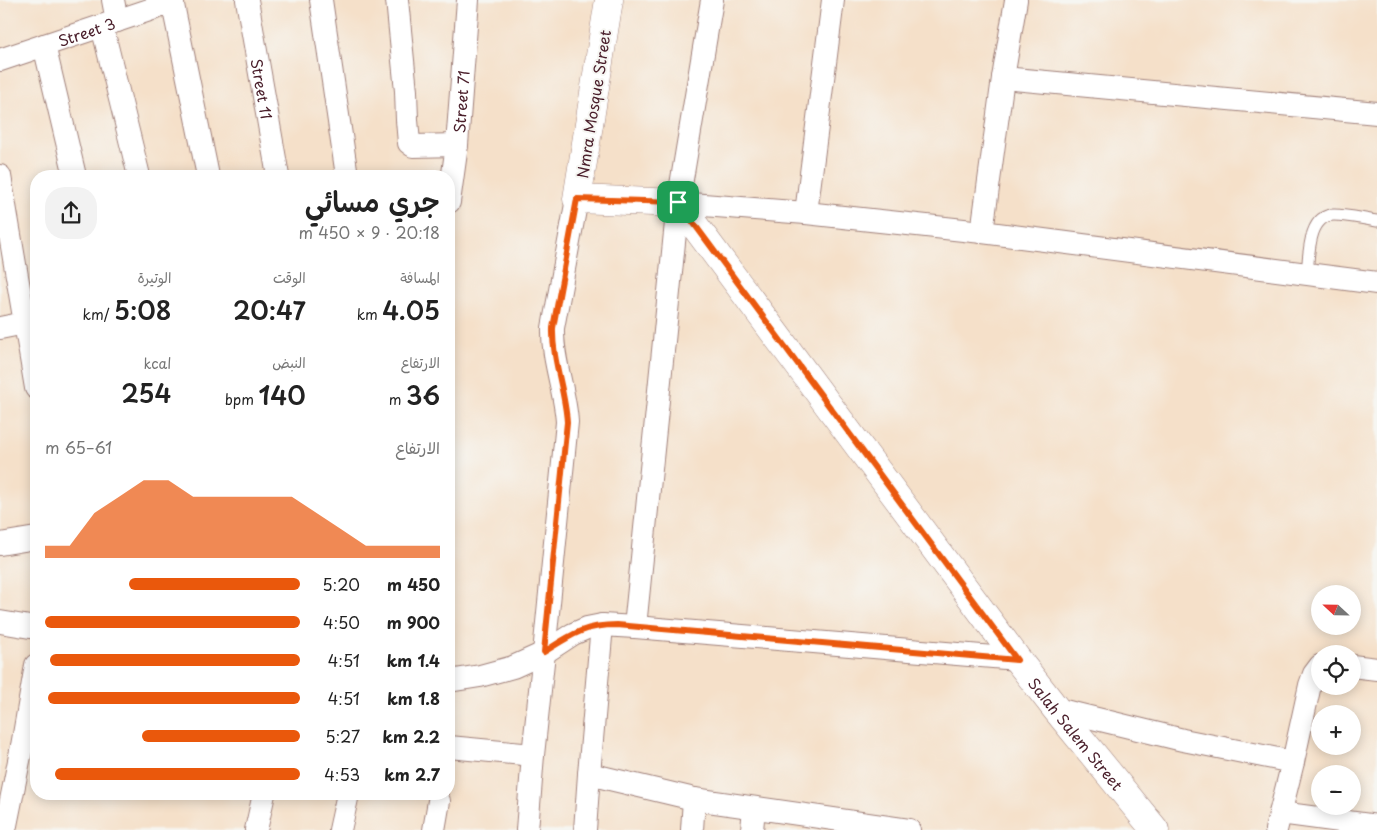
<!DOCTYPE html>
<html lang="ar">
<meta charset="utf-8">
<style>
:root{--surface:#fff;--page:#f2f2f2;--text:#222;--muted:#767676;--accent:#ea580c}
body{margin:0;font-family:"Playpen Sans","Playpen Sans Arabic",sans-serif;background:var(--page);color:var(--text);direction:rtl;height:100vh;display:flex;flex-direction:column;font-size:19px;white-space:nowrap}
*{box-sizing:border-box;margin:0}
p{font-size:16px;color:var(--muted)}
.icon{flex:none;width:28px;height:28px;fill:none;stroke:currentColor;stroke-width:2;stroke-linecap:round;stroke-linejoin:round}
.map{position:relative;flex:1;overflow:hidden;direction:ltr}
.drawer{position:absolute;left:30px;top:170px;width:425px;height:630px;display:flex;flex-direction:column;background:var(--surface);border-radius:20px;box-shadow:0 2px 12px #0003;direction:rtl}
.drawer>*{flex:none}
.needle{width:32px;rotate:292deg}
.tools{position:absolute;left:1311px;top:585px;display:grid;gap:10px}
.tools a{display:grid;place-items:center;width:50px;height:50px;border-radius:50%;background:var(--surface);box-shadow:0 2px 12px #0003;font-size:25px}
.pin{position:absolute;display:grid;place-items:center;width:42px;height:42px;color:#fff;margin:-21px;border-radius:10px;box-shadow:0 2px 8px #0006}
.round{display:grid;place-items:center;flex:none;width:52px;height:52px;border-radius:20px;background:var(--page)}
.headline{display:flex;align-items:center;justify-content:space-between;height:85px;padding:0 15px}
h1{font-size:28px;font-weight:600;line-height:38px}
.metrics{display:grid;grid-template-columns:repeat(3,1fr);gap:8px;height:85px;padding:5px 15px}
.metrics div{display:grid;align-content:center}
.metrics b{font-size:25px;font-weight:600}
.metrics small{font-size:14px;font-weight:400}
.metrics p{font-size:14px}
.chart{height:140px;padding:10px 15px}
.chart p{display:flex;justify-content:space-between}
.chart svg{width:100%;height:90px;margin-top:5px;fill:var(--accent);opacity:.7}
ul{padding:0 15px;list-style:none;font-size:16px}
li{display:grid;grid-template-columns:80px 60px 1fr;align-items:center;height:38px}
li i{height:12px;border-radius:6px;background:var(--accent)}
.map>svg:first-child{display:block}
</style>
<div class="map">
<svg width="1377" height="830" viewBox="0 0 1377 830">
<rect width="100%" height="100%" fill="#f6f6f2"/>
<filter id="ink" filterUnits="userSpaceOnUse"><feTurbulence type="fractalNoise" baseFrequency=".02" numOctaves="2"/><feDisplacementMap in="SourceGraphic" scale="10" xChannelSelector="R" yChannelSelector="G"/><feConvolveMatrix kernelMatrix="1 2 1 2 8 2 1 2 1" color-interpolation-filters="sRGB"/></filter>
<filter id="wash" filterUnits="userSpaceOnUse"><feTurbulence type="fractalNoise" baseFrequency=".0096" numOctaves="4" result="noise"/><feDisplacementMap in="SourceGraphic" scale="20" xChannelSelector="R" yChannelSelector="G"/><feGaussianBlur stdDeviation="1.12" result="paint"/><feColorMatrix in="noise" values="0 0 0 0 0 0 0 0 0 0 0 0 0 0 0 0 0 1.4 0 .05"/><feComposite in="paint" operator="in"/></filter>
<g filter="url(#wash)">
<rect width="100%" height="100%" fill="#f5e0c9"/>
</g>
<g filter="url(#ink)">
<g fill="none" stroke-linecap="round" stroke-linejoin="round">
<defs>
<path id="service" d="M1307,274C1309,255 1308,215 1334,215C1348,215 1363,219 1377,221"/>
<g id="minor">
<path d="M113,0L117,21"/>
<path d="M172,0L208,176"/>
<path id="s1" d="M247,0L278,176"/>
<path d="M321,0L347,176"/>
<path d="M397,0L406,91L407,120L409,143L413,146L457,145"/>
<path d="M102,26L139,176"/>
<path d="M44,45L75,176"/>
<path id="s2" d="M0,60L173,2"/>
<path d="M1003,78L1377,113"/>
<path d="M0,176L36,388"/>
<path id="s3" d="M449,202L457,145L468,0"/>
<path d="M678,203L806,213L982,232L1377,283"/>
<path d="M806,213L833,0"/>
<path d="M982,232L1003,78L1016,0"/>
<path d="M0,328L25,323"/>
<path d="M0,544L36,538"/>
<path d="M0,622L36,628"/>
<path d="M635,627L678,203L712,0"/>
<path d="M1352,666L1377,669"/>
<path d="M449,681L480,676L513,667L544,653L573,634L587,628L602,625L635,627L1017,659"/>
<path d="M1056,709L1183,740L1293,762L1310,685L1314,674L1320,666"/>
<path d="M449,747L533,755"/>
<path d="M589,774L694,799L909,830"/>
<path d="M1280,813L1377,826"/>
<path d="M5,830L22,746L36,665"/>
<path d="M256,830L264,794"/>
<path d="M340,830L348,794"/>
<path d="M434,830L439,801"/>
<path d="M527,830L533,755L544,653L567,422C565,390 552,360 553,328L577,199"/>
<path d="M585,830L589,774L602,625"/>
<path d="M692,830L694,799"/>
<path d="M752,830L754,808"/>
<path d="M1276,830L1293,762"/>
</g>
<g id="tertiary">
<path id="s4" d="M609,0L577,199L678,203L1017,659L1056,709L1155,830"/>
</g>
</defs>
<!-- service casing -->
<use href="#service" stroke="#a0807a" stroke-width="13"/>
<!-- minor casing -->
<use href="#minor" stroke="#a0807a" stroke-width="24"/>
<!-- tertiary casing -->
<use href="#tertiary" stroke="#a0807a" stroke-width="29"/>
<!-- service -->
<use href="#service" stroke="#fff" stroke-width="11"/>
<!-- minor -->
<use href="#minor" stroke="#fff" stroke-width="22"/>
<!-- tertiary -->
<use href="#tertiary" stroke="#fff" stroke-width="28"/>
</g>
</g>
<g fill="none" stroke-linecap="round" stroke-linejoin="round" filter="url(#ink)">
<defs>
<path id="route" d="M577,199L678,202L1017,660L617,625C584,625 571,635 544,652L567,422C565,390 552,360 553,328Z"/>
</defs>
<!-- route casing -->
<use href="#route" stroke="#fff" stroke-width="10"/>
<!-- route -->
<use href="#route" stroke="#ea580c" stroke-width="6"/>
</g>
<g text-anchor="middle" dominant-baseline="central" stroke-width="4" stroke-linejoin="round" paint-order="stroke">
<!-- street labels -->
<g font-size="15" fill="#4a1f2b" stroke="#f6f6f2">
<text stroke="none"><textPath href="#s2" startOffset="91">Street 3</textPath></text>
<text stroke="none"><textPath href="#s1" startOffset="90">Street 11</textPath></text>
<text stroke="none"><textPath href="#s3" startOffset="101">Street 71</textPath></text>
<text transform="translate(593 104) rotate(-81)">Nmra Mosque Street</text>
<text stroke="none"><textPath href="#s4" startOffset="966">Salah Salem Street</textPath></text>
</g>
</g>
</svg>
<div class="tools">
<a><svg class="needle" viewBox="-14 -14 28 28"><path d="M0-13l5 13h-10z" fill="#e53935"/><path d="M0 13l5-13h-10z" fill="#767676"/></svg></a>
<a><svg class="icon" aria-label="locate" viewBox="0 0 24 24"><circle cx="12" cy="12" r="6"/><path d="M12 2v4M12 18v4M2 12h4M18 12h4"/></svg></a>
<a>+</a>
<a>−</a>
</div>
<div class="pin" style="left:678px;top:202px;background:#1e9e55"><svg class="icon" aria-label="arrive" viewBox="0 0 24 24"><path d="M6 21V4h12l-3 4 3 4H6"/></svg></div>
<section class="drawer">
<div class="headline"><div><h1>جري مسائي</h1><p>20:18 · 9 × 450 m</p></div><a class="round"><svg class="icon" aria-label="share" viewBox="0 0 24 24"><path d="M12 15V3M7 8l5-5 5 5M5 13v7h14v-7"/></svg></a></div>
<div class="metrics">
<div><p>المسافة</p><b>4.05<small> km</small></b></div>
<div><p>الوقت</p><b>20:47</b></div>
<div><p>الوتيرة</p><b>5:08<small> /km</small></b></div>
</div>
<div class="metrics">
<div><p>الارتفاع</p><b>36<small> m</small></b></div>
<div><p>النبض</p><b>140<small> bpm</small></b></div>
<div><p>kcal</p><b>254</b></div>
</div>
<div class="chart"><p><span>الارتفاع</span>61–65 m</p>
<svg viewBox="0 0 160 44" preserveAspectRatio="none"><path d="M0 44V38L10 38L20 22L30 14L40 6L50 6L60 14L70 14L80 14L90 14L100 14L110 22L120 30L130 38L140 38L150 38L160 38V44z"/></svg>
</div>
<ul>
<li><b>450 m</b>5:20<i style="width:67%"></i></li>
<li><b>900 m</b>4:50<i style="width:100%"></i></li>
<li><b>1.4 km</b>4:51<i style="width:98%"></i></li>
<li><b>1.8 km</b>4:51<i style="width:99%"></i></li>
<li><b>2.2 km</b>5:27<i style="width:62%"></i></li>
<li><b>2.7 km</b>4:53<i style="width:96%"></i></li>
</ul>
</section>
</div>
